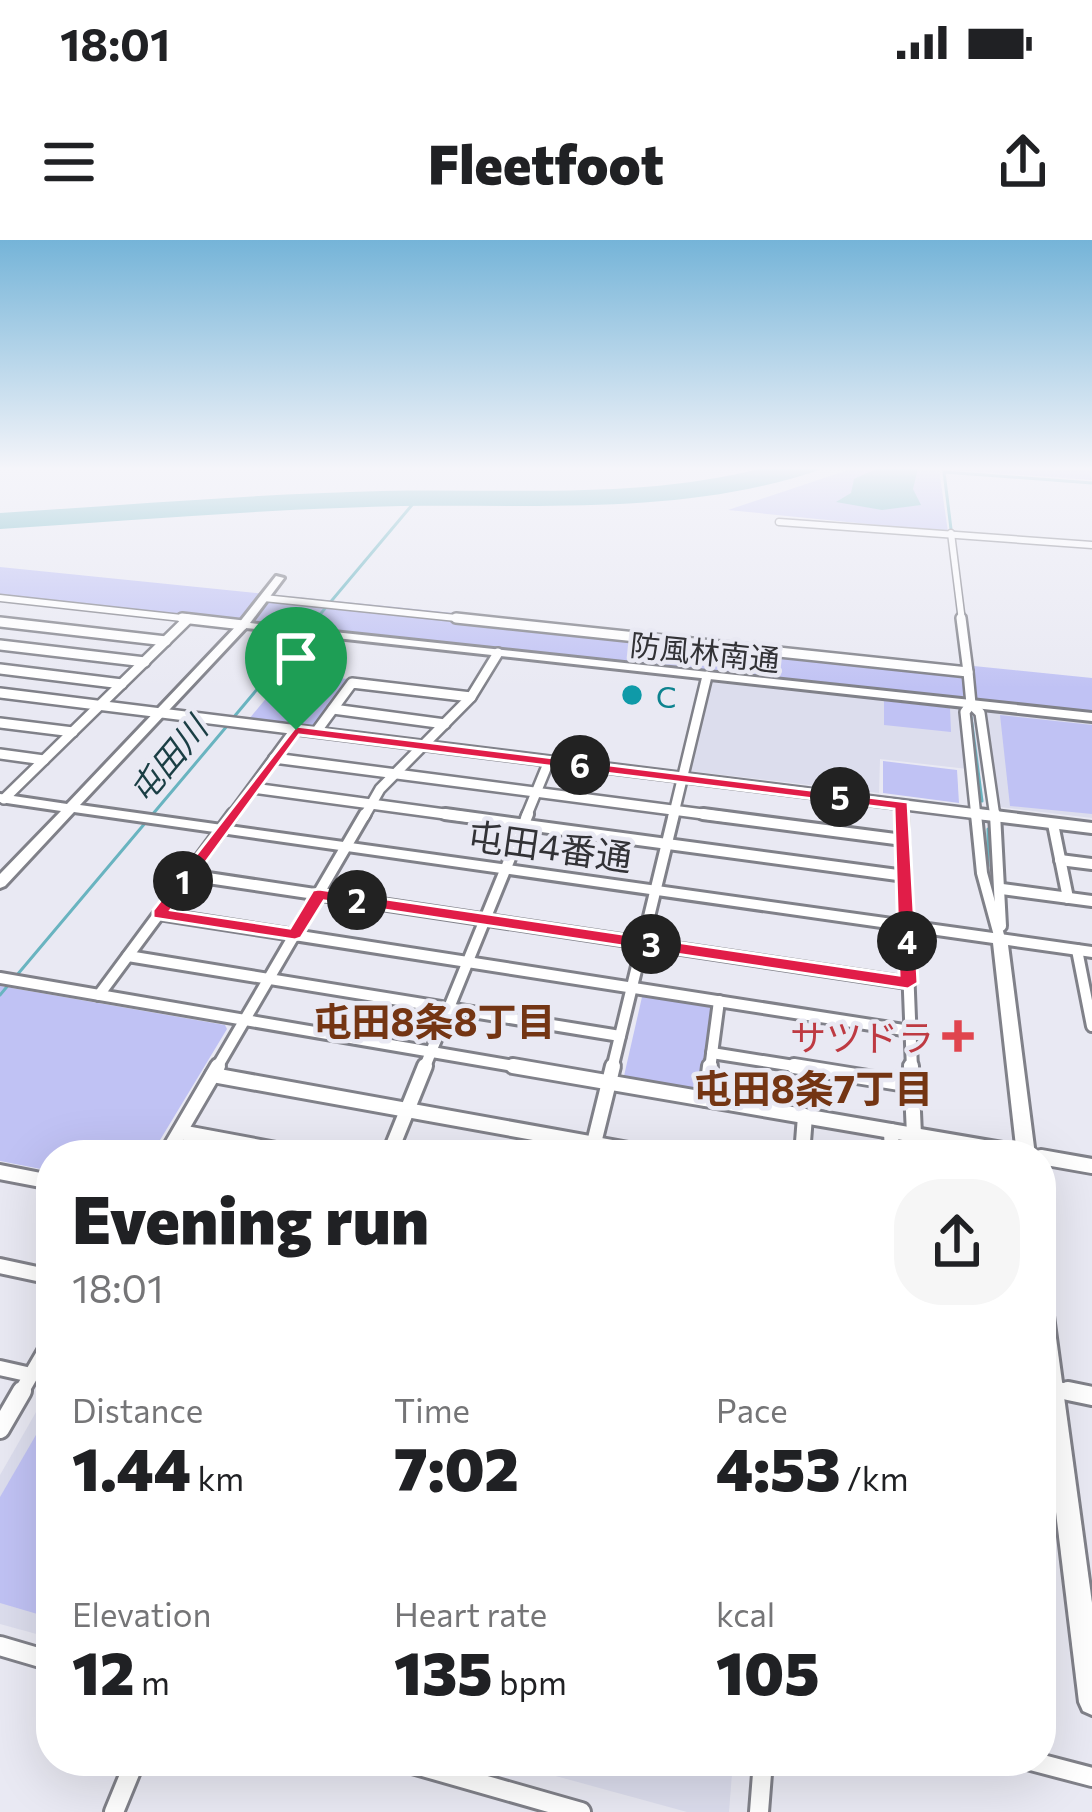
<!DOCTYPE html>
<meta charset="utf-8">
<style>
:root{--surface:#fff;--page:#f6f6f6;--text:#202124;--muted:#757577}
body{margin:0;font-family:Commissioner,"Noto Sans JP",sans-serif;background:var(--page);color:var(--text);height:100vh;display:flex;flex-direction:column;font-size:45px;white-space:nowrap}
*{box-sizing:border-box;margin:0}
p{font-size:39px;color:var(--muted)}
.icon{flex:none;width:66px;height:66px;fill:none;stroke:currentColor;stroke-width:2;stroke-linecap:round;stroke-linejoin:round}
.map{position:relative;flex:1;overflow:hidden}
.side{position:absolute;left:36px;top:900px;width:1020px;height:636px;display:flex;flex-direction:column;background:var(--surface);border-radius:48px;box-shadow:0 12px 48px #0002}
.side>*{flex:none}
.pin{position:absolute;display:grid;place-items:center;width:102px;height:102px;color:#fff;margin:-123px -51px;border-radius:50% 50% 50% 0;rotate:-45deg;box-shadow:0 0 12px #0007}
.pin .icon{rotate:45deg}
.km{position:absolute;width:60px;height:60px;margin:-30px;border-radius:50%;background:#222;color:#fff;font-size:33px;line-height:60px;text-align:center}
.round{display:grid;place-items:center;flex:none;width:126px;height:126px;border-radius:48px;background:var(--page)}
.head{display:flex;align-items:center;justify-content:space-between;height:204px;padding:0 36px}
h1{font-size:66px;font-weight:800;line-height:90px}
.figures{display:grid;grid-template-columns:repeat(3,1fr);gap:18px;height:204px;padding:12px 36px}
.figures div{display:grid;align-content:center}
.figures b{font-size:60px;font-weight:800}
.figures small{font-size:33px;font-weight:400}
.figures p{font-size:33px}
.status{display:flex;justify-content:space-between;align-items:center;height:84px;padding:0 60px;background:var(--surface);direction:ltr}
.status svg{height:33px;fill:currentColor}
header{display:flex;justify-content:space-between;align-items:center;height:156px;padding:0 36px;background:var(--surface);font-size:54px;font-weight:800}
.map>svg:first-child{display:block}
</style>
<div class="status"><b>18:01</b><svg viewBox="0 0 49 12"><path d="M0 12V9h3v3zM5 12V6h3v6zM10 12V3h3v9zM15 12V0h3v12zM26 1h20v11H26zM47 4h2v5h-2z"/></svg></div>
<header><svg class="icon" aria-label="menu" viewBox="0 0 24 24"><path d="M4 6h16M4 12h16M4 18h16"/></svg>Fleetfoot<svg class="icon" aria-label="share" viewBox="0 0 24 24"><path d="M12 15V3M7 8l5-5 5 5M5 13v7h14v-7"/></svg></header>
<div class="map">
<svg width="1092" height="1572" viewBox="0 0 1092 1572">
<rect width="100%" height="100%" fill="#e9e9f3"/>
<!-- built -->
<g fill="#dcdded">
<path d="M712,439L1092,480V578L1000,567L994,532L880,519L879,553L689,531Z"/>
<path d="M51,1146V1398L0,1384V1235Z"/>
<path d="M501,1521H733L729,1572H687Z"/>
</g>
<!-- green -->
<g fill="#c0c2f4">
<path d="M854,228H1089L1092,240L939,229L948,292L728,270Z"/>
<path d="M0,327L1092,438V476L0,355Z"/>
<path d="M287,433L348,439L315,487L249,479Z"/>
<path d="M884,461L950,468L951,492L884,485Z"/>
<path d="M1000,475L1092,485V574L1010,566Z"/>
<path d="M883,521L957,530L959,563L883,553Z"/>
<path d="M0,746L225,785L227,789L151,915H51V931L0,921Z"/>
<path d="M647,755L713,768L699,849L693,852L629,842L624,836L642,757Z"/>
<path d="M51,1169V1378L0,1363V1257Z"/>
</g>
<!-- water -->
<g fill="#69b4c0">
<path d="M763,228H825C688,276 544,264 401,266C267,269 133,280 0,289V273C127,265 255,254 382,251C510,248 638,260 763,228Z"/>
<path d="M878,228H918L913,249L921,265L882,270L836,262L851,253L854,239Z"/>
</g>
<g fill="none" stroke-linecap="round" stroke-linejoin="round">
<!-- stream -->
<g stroke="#69b4c0" stroke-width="3">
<path d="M951,289L944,232L1092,243"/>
<path d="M971,477L982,561"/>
<path d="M233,478L412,265"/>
<path d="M152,575L227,486"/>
<path d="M988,589V626"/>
<path d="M17,735L146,582"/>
<path d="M0,755L10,743"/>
</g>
<defs>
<g id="street-far4">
<path d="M779,282L1092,305"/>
<path d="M951,293L962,381"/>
<path d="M0,358L209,381"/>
<path d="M264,358L485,381"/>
</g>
<g id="street-far3">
<path d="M182,378L243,385"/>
<path d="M456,378L968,432L961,378"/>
<path d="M0,382L166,401"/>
<path d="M0,405L145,422"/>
<path d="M0,429L122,444"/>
<path d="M968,432L971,464L965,472L976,577"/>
<path d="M0,453L1002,577"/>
<path d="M971,464L980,473L995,577"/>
<path d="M333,469L445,484"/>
<path d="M0,483L73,492"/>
<path d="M316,492L352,443L471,457"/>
<path d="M0,514L44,520"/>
<path d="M274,518L726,577"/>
<path d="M253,548L467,577"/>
<path d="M4,559L188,379"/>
<path d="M902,565V577"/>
<path d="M231,577L295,490"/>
<path d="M364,577L380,549L471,457L498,413"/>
<path d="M526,577L549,521"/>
<path d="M673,577L707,436"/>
</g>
<g id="street-far2">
<path d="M445,574L905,636"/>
<path d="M703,574L903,600"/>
<path d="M902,574L912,829"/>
<path d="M976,574L982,633L1000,699"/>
<path d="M978,574L1092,588"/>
<path d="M995,574L1001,686"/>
<path d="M1053,584L1068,658"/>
<path d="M1060,620L1092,624"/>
<path d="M188,635L908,743"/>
<path d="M1002,649L1092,661"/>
<path d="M159,674L910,791"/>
<path d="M1077,710L1092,786"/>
<path d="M128,716L620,796"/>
<path d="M0,738L531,829"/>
<path d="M99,755L233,574"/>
<path d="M712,813L813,829"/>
<path d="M216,829L365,574"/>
<path d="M424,829L528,574"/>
<path d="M612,829L674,574"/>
<path d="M710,829L719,761"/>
</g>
<g id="street-far1">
<path d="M513,826L1031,915"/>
<path d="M794,826L912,845"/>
<path d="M911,826L914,895"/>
<path d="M213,835L656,915"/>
<path d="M706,859L710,826"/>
<path d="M891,891L892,915"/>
<path d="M180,892L303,915"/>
<path d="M166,915L218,826"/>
<path d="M389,915L425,826"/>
<path d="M591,915L613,826"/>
<path d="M802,915L805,876"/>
<path d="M1041,917L1092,926"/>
<path d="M0,932L51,942"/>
<path d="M0,1026L51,1037"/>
<path d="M0,1128L31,1135"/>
<path d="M1041,1146L1083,1154"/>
<path d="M20,1154L51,1101"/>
</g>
<g id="street">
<path d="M1068,1151L1092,1156"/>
<path d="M0,1189L22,1151"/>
<path d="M0,1406L51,1421"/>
<path d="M402,1521L581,1572"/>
<path d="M1031,1521L1092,1537"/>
<path d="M114,1572L135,1521"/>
<path d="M759,1572L763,1521"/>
</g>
<g id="secondary">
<path d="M276,336L284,338L250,383L1092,473V481L246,388L80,565L1092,707V717L1008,705L1035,915H1017L993,703L74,572L5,646L0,648V634L61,571L0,562V554L67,564L239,383Z"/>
<path d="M1041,1052L1048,1054L1051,1061L1092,1363V1475L1083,1471L1079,1462L1041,1148Z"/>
</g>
</defs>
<!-- street-far4 casing -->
<use href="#street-far4" stroke="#808189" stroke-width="9"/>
<!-- street-far3 casing -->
<use href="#street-far3" stroke="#808189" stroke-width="14"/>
<!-- street-far2 casing -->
<use href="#street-far2" stroke="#808189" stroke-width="16"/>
<!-- street-far1 casing -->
<use href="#street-far1" stroke="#808189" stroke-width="20"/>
<!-- street casing -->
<use href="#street" stroke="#808189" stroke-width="24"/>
<!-- secondary casing -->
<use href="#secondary" stroke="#808189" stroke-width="6"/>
<!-- street-far4 -->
<use href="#street-far4" stroke="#fff" stroke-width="6"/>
<!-- street-far3 -->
<use href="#street-far3" stroke="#fff" stroke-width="9"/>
<!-- street-far2 -->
<use href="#street-far2" stroke="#fff" stroke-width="10"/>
<!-- street-far1 -->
<use href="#street-far1" stroke="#fff" stroke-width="14"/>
<!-- street -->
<use href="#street" stroke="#fff" stroke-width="18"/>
<!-- secondary -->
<use href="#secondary" fill="#fff" fill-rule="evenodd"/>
</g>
<!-- sky -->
<linearGradient id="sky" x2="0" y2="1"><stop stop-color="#75b4d8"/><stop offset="0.51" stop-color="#f5f5fa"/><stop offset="1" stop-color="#f5f5fa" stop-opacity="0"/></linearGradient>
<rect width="1092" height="448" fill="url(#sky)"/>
<!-- route -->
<path fill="#e11d48" stroke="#fff" stroke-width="3" fill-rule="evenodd" d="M296,486L908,562L918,743L908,749L324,661L301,698L295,700L153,678V670ZM299,495L894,569L899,735L319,649L313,650L290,688L171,670Z"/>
<!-- markers -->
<circle fill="#0f9aa8" stroke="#e9e9f3" stroke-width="4.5" cx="632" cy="455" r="12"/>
<path fill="#e0444e" stroke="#e9e9f3" stroke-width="4.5" d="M952 778h12v12h12v12h-12v12h-12v-12h-12v-12h12z"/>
<g text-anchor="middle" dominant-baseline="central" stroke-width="9" stroke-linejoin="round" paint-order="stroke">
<!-- far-street labels -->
<g font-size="30" fill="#323236" stroke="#e9e9f3">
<text transform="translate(705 411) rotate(6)">防風林南通</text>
</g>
<!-- far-culture labels -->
<g font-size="30" fill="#0d838f" stroke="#e9e9f3" text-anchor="start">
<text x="656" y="455">C</text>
</g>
<!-- far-water labels -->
<g font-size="33" font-style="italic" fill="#1a3e44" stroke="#e9e9f3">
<text transform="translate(167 519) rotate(-50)">屯田川</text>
</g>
<!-- street labels -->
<g font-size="36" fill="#323236" stroke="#e9e9f3">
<text transform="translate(550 605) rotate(8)">屯田4番通</text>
</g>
<!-- health labels -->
<g font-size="36" fill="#be3a42" stroke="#e9e9f3" text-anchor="end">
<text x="934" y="796">サツドラ</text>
</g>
<!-- neighbourhood labels -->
<g font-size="39" font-weight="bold" fill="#743513" stroke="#e9e9f3">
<text x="434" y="780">屯田8条8丁目</text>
<text x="813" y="847">屯田8条7丁目</text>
</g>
</g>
</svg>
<div class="pin" style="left:296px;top:490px;background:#1e9e55"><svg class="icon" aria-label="arrive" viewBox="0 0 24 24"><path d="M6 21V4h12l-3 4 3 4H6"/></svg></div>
<b class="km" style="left:183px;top:641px">1</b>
<b class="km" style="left:357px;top:660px">2</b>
<b class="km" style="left:651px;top:704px">3</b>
<b class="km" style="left:907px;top:701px">4</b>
<b class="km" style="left:840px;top:557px">5</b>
<b class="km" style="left:580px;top:525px">6</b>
<section class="side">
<div class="head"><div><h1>Evening run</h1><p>18:01</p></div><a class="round"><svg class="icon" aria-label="share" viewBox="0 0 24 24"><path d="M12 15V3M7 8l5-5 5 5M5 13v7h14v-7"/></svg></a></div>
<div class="figures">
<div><p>Distance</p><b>1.44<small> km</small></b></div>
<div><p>Time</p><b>7:02</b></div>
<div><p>Pace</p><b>4:53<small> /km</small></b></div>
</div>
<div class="figures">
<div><p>Elevation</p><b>12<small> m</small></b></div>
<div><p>Heart rate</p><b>135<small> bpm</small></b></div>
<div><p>kcal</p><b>105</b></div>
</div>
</section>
</div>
